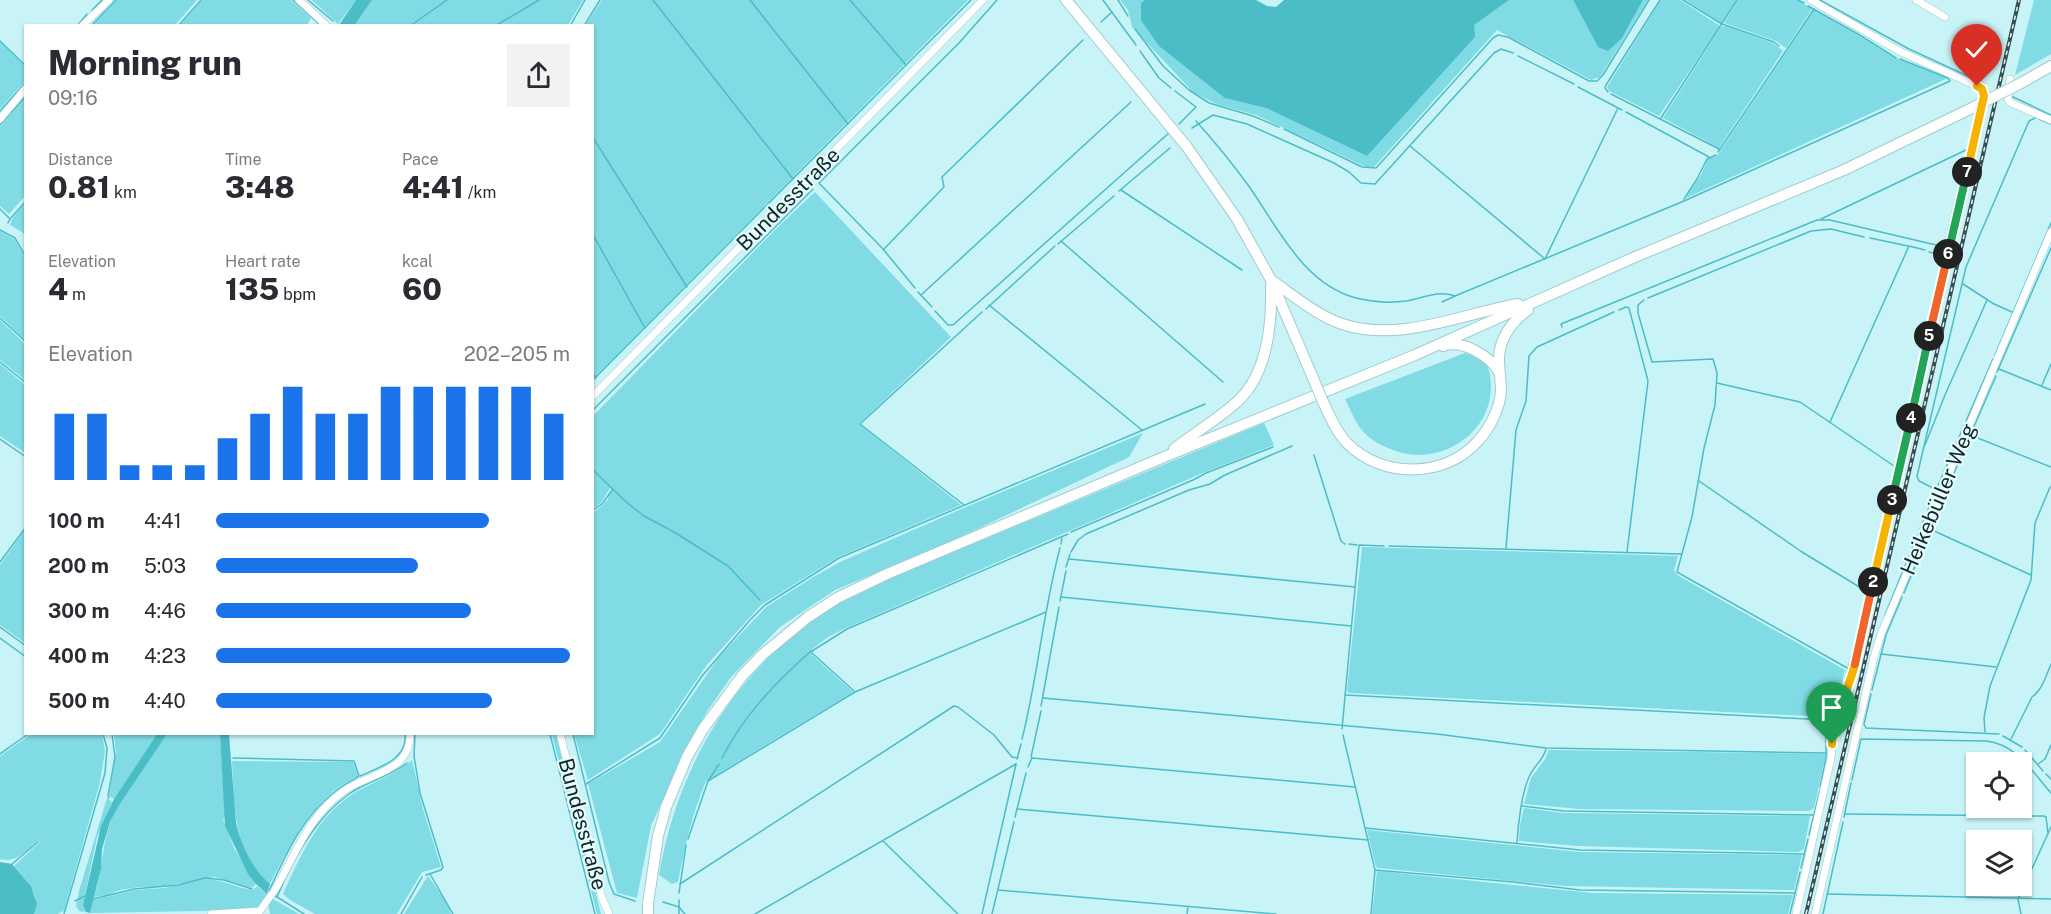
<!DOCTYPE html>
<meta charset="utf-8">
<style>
:root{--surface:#fff;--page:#f2f2f3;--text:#2b2b33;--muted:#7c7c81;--accent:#1a73e8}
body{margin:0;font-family:"Public Sans",sans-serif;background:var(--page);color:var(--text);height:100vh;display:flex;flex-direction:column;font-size:22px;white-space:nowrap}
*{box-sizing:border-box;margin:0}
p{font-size:20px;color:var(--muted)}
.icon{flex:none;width:33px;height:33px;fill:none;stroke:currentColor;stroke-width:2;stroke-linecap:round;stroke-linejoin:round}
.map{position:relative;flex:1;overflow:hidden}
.sheet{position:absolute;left:24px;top:24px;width:570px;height:711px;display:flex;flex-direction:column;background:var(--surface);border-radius:0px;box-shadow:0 2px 4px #0004}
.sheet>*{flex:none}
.buttons{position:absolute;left:1966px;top:752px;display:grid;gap:12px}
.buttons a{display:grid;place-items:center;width:66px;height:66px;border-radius:0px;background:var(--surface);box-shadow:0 2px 4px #0004;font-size:30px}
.pin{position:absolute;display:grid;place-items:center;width:51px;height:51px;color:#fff;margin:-62px -26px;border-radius:50% 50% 50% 0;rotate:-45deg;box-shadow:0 0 6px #0007}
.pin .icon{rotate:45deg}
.km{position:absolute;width:30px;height:30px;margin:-15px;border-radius:50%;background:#222;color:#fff;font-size:16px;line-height:30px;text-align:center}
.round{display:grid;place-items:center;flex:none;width:63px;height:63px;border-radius:0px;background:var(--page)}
.headline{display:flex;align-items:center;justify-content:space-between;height:102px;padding:0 24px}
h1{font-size:33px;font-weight:800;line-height:45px}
.figures{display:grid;grid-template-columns:repeat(3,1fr);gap:9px;height:102px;padding:6px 24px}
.figures div{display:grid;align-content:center}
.figures b{font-size:30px;font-weight:800}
.figures small{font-size:16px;font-weight:400}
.figures p{font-size:16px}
.chart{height:168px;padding:12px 24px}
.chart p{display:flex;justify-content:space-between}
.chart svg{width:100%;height:108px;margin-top:6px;stroke:var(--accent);stroke-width:6}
ul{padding:0 24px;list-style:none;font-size:20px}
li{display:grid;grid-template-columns:96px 72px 1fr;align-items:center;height:45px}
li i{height:15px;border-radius:8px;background:var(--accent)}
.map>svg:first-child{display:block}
</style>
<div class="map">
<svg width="2051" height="914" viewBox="0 0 2051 914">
<rect width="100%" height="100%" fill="#c8f3f7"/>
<!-- green -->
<g fill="#80dbe4">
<path d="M117,0H197L175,25H93Z"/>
<path d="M202,0H291L311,18L307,25H180Z"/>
<path d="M312,0H356L338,24Z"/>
<path d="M372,0H583L568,25L355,26Z"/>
<path d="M602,0H968L593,379L592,26L586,25Z"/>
<path d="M1120,0H1145L1141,3L1225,97L1266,108L1367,156L1473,25L1509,0H1573L1598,47L1622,38L1643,0H1648L1600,77L1591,80L1497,30L1374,167H1366L1256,115L1216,104L1193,92L1132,27L1128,10Z"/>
<path d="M1661,0H1680L1720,26L1659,116L1609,91L1607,87Z"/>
<path d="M1685,0H1736L1722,23Z"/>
<path d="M1738,0H1798L1812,9L1786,48L1776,41L1724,23Z"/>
<path d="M2034,0H2051V54L2015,75Z"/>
<path d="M1814,10L1853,32L1891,56L1948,78L1686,198L1702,173L1708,158L1717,156Z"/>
<path d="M1725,26L1773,43L1783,51L1719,148L1663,118L1721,27Z"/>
<path d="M0,42L26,67L25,81L0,109Z"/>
<path d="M25,98V196L9,214L0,206V127Z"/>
<path d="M815,192L951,337L859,424L961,505L838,557L761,605L706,666L660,734L588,780L574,734H592L593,513L608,500L609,494L612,490L610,488L602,502L593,509V416L778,227Z"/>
<path d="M25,203V234L10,225L12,219Z"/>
<path d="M0,231L15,240L25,258V340L0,316Z"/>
<path d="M0,320L25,344V380L0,360Z"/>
<path d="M1465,353C1470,355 1478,357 1482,360C1489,365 1491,377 1491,385C1492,433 1442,465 1399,452C1384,447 1370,441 1360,428C1354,419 1350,409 1345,399Z"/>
<path d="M0,364L25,385V453L0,436Z"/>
<path d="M1264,423L1274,445L1205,472L846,628L828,637L811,650L812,655L853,692L706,781C692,814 685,847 678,882L672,884L659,875C678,763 739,662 839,603C852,595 866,589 879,583Z"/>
<path d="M1143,433L1129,457L954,540L835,590L780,627L731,677L708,710L689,742L651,826L637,898L617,893L588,784L660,742L719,657L766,607L815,576L840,562L966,507Z"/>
<path d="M25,530V643L0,625V565Z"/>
<path d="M1362,547L1678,556L1674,571L1679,576L1845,670L1842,682L1826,717L1349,693L1347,690Z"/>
<path d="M31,734H102L105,751L100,782L64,911L57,914H34C41,893 27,881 14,866L40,842L38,841C26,850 16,864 0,859V756Z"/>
<path d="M114,734H157L114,799L109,796L116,753Z"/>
<path d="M167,734H220L225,816L223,819L234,848L256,884L252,888L215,877L160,887H139L120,890L107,895L94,897C103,873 101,848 110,824C120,795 149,760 167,734Z"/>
<path d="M552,734H556L601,914H597Z"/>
<path d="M1549,750L1825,754V759L1814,808L1809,811L1580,809L1524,804L1531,778L1545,759Z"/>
<path d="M412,760L423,809L441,867L422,872L397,914H315L290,900L283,894C300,857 316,819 351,795C371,782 394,776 412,760Z"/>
<path d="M232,761L353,762L358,776C350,781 341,785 334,791C304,815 287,851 270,884C232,849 235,809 232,761Z"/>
<path d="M107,798L112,802L97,837L83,905L86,912L79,911L76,906L79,891Z"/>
<path d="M1524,808L1564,813L1810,816L1804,849L1798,852L1578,846L1519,841L1520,825Z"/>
<path d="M1367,830L1579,852L1802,855L1794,890L1565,886L1378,868L1376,867Z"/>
<path d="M1377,871L1593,893L1793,895L1788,914H1372Z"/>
<path d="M428,876L447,903L451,914H404Z"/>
<path d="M205,879C222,879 236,888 253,890L257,886L267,894L258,907L252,910L90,913L93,900L135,890L164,888Z"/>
<path d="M271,898L299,914H270L268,902Z"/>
</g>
<!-- water -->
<g fill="#4bbdc7">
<path d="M356,0H372L355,25H339Z"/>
<path d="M1145,0H1256L1267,6L1276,7L1284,0H1509L1474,25L1475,37L1367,156L1266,108L1225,98L1159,46L1141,20V3Z"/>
<path d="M1573,0H1643L1622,38L1608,51L1598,47Z"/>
<path d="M157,734H167L119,805L110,822L102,849L101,869L90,913L86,912L83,905L101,826L114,799Z"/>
<path d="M220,734H229L236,823C242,847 252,868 270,884L267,894L256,884L248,874L225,826Z"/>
<path d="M0,862L12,864L31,886L37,904L34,914H0Z"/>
</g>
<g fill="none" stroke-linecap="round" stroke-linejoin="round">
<!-- stream -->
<g stroke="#4bbdc7" stroke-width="1.5">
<path d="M293,0L319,24"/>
<path d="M308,0L333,21"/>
<path d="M653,0L793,179"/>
<path d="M750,0L848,124"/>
<path d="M850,0L906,65L971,0"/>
<path d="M1103,0L1136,45"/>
<path d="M1118,0L1128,16"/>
<path d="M1683,0L1722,24L1774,42L1779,46"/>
<path d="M1798,0L1804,3"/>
<path d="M1820,0L1909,49L1985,84"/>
<path d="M1808,6L1858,34L1896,58"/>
<path d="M92,10L102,0"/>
<path d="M1101,22L1112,12"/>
<path d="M337,25L338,26"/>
<path d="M77,26L87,14"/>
<path d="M91,26L116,0"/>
<path d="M178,26L201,0"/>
<path d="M410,26L447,0"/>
<path d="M495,26L539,0"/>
<path d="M570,26L585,0"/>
<path d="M584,26L600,0"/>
<path d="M1135,29L1163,66L1189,90L1209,103L1253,116L1279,127"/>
<path d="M0,41L26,66"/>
<path d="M1140,51L1159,78L1171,88"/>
<path d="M1518,56L1574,84"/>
<path d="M1578,87L1622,110"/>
<path d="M1175,91L1196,107L1179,124"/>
<path d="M1608,92L1605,88L1606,85L1660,0"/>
<path d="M1611,94L1719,149"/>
<path d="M2011,96L2051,115"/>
<path d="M0,111L26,82"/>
<path d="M1626,112L1709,157"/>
<path d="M1661,118L1737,0"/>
<path d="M2039,119L2051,124"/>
<path d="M1196,121C1214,141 1232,163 1248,185C1278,227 1302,283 1356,298C1372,302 1391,303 1406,301C1424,298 1437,290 1455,296L1684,201L1950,81L1948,78L1900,59"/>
<path d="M0,125L26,96"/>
<path d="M1192,128L1213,115L1247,124L1334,163L1349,172L1361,183L1375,184L1494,53L1501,49L1513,53"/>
<path d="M1284,129L1362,167L1376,168L1493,38L1498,35L1508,37L1589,81H1597L1603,75L1649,0"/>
<path d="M592,136L687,287"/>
<path d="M1410,146L1545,259L1618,108"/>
<path d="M1718,152L1814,9"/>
<path d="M1961,176L1971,133"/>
<path d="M1121,190L1242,270"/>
<path d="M1119,191L1170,148"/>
<path d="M1684,199L1697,179L1707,159L1716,155"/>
<path d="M0,209L9,218"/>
<path d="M1821,219L1966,150"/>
<path d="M8,223L10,219L26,201"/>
<path d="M0,230L15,238L26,257"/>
<path d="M592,233L645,328"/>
<path d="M1870,238L1908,246"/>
<path d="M1061,241L1223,382"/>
<path d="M1058,244L1114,196"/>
<path d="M884,249L944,187L942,177L1083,40"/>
<path d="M1963,284L1994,304L2012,312"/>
<path d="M915,288L883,249L819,183L959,43L997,0"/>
<path d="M918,292L932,307"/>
<path d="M921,295L1131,102"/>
<path d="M1648,298L1811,231L1831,229L1864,237"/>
<path d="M1644,300L1638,305V313L1652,362L1713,359L1717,373L1715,405L1704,448L1692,517L1677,572L1849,669"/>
<path d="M1442,302L1455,296"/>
<path d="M989,305L1142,430"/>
<path d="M986,309L1055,246"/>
<path d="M1619,310L1626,307L1629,308L1648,381L1627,552"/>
<path d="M935,311L948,325H953L1170,132"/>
<path d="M0,318L26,342"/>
<path d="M1562,327L1561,324L1817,220H1830L1936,245L1945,243L1960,180"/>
<path d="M1995,355L2051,223"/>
<path d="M0,362L26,383"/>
<path d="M1999,369L2051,390"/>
<path d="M592,371L596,378"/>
<path d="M1997,372L2051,248"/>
<path d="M592,381L906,65"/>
<path d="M1717,383L1800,402L1894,466"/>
<path d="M2042,385L2051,364"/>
<path d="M592,411L813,189"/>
<path d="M1830,422L1909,246L1925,250"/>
<path d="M1970,435L2051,467"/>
<path d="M0,439L26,457"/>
<path d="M1925,445L1945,395L1987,300"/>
<path d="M1966,445L1996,376"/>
<path d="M1314,455L1341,541L1345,544"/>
<path d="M592,469L625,501L644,516L674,532L728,566L760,600"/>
<path d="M1894,472L1943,259L1937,254L1929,252"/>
<path d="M1699,481L1802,552L1866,591"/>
<path d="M1935,489L1919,481L1917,476L1966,267L2029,121L2035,118"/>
<path d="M964,505L860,424L982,312"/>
<path d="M592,511L603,503L612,490"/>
<path d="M1932,530L2031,575"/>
<path d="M1071,532L1193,480L1206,473L1273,447"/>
<path d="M1061,544L1062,538"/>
<path d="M1349,544L1357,545"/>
<path d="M1389,546L1681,554"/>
<path d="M1506,548L1516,430L1526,401L1529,356L1537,347L1614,312"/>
<path d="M1071,552L1078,540L1086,534L1189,490L1210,484L1225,475L1292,446"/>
<path d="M1069,559L1355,587"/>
<path d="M0,562L26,527"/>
<path d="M1066,567L1070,554"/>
<path d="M1869,578L1893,480"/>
<path d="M1904,593L1964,449"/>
<path d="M1061,597L1351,626"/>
<path d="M1060,601L1066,571"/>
<path d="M1885,615L1936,490L1993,359"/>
<path d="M0,627L26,646"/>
<path d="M0,638L26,657"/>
<path d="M1855,643L1868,583"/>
<path d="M1881,654L1996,667"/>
<path d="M1872,690L1886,635L1902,597"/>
<path d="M854,691L812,653V651L847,629L1068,534"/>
<path d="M1871,694L1864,724L1866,728L1999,734"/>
<path d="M1345,695L1827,720"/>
<path d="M1043,698L1437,734L1546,748L1826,753"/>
<path d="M1041,706L1059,607"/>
<path d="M1829,714L1845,679L1854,647"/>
<path d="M1342,729L1359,545L1384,546"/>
<path d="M1826,730L1828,718"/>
<path d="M1985,732L1984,718L1990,686L2031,580L2035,523L2050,487"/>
<path d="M415,734L414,756L420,793L443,867L441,870L426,875"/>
<path d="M550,734L595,914"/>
<path d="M573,734L609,882L614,894L635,901"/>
<path d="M1343,735L1375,870L1371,914"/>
<path d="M2003,736L2022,747"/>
<path d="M1022,739C1038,676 1043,611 1060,548"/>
<path d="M2011,739L2032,697C2042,690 2046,676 2051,664"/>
<path d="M2025,750L2043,771"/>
<path d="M0,754L28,734"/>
<path d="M1031,757L1041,711"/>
<path d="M233,758L354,761L359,776C352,781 343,785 336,791C303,815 285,856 269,891"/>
<path d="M722,758C744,715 775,683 811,651"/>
<path d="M1017,759L1021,744"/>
<path d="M2038,764L2045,759L2051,745"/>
<path d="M1028,767L1032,758L1355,787"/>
<path d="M2046,774L2051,779"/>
<path d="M360,776C380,767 408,759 405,734"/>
<path d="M1852,780L1861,739L1986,741C2016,744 2032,771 2051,793"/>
<path d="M708,781L719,764"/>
<path d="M586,784L660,738L702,676L750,620L765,605L839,558L1205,404"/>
<path d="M1820,787L1826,758V734"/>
<path d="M109,798L108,796L115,757L112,734"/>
<path d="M1522,806L1564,811L1813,815"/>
<path d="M1017,809L1368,840"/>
<path d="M1845,814L2044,816L2046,817L2048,833"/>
<path d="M1015,817L1026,773"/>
<path d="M1844,817L1851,783"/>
<path d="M1365,828L1580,850L1804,854"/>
<path d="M1809,835L1820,790"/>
<path d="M688,839L708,781L855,692L1046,612"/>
<path d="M883,841L958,914"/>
<path d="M1517,843C1518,824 1522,789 1531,773C1536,764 1543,760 1546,749"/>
<path d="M12,864L38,842"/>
<path d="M1801,868L1808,839"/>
<path d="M1375,870L1513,882L1580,890L1795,893"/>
<path d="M430,874L453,914"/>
<path d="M680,884L954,706L958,707L994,735L1012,757L1018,758"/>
<path d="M998,890L1276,914"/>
<path d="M679,893L686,845"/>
<path d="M1827,894L2051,899"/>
<path d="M274,895L304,914"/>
<path d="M277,897C293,859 315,818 349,794C367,781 389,777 407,763"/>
<path d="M93,899L134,889L178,885L205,878L224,880L252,889"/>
<path d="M679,900V914"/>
<path d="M75,901L85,896"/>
<path d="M663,902L679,907L685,914"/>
<path d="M64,914L105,773L107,748L103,734"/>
<path d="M401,914L422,877"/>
<path d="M755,914L1016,764"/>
<path d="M982,914L1016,764"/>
<path d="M992,914L1014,822"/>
<path d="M1187,914L1188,907"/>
<path d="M1790,914L1800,872"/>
<path d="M1823,914L1843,822"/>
<path d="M2021,914L2018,899L2051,827"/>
</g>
<defs>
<g id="minor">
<path d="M299,0L327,26"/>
<path d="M1916,0L1945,17"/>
<path d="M82,26L109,0"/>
<path d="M2010,79L2008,98L2009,102L2051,120"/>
<path d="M0,119L26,88"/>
<path d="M592,397L983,0"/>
<path d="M560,734L602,898L609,914"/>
<path d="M211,914L260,911C265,903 271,896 276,888C296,853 310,814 345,790C371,773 411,771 410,734"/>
<path d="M1796,914L1831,758L1835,717L1850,682L1984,95L1982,89L1977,86L1899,51L1811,0"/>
<path d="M1815,914L1874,657L1881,634L2051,232"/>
</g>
<path id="primary" d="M648,914V904"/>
<g id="trunk">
<path d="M1066,0L1187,147L1237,219L1271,280L1313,378"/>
<path d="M2021,83L2051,66"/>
<path d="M1271,280C1293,295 1316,315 1342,324C1400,343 1461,314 1518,304"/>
<path d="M1443,346C1462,339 1490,356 1499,372"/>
<path d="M1324,404C1330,417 1337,433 1347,443C1382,479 1446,478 1478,441C1490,428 1500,408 1501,391C1501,381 1499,370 1499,359C1499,339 1512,321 1528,310"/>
<path d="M1174,449C1194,433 1218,419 1237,402C1268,374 1272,325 1271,286"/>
<path d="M648,904L658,836L666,807L687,757L703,729L742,676L762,655L808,617L837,598L887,574L1164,457L1415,355L1635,257L1844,170L1972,108"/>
</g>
</defs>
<!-- minor casing -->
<use href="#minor" stroke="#a1cbcf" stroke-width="8"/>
<!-- primary casing -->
<use href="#primary" stroke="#a1cbcf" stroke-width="12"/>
<!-- trunk casing -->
<use href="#trunk" stroke="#a1cbcf" stroke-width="12"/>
<!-- minor -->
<use href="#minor" stroke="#fff" stroke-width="7"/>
<!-- primary -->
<use href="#primary" stroke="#fff" stroke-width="10"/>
<!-- trunk -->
<use href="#trunk" stroke="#fff" stroke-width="10"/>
<defs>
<path id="rail" d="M1806,914L2019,0"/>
</defs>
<!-- rail casing -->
<use href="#rail" stroke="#384e50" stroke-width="4"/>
<!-- rail -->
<use href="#rail" stroke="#e3fcff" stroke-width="1.5" stroke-dasharray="4.5" stroke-linecap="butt"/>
<defs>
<g id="trunk-bridge">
<path d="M1972,108L2021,83"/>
<path d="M1313,378L1324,404"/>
</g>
</defs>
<!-- trunk-bridge casing -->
<use href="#trunk-bridge" stroke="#a1cbcf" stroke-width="12" stroke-linecap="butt"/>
<!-- trunk-bridge -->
<use href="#trunk-bridge" stroke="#fff" stroke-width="10"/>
</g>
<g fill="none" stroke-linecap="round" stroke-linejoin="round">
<defs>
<path id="split-1" d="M1832,744C1833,713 1848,693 1855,664"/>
<path id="split-2" d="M1855,664L1873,582"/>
<path id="split-3" d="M1873,582L1892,500"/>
<path id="split-4" d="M1892,500L1911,418"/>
<path id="split-5" d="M1911,418L1929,336"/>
<path id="split-6" d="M1929,336L1948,254"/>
<path id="split-7" d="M1948,254L1967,172"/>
<path id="split-8" d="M1967,172L1984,96L1982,89L1977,86"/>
</defs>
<!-- split-1 casing -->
<use href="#split-1" stroke="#fff" stroke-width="12"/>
<!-- split-2 casing -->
<use href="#split-2" stroke="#fff" stroke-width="12"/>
<!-- split-3 casing -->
<use href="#split-3" stroke="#fff" stroke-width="12"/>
<!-- split-4 casing -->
<use href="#split-4" stroke="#fff" stroke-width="12"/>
<!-- split-5 casing -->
<use href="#split-5" stroke="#fff" stroke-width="12"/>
<!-- split-6 casing -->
<use href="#split-6" stroke="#fff" stroke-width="12"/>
<!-- split-7 casing -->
<use href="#split-7" stroke="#fff" stroke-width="12"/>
<!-- split-8 casing -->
<use href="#split-8" stroke="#fff" stroke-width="12"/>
<!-- split-1 -->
<use href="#split-1" stroke="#f5b400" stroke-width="8"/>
<!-- split-2 -->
<use href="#split-2" stroke="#f0652b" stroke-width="8"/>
<!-- split-3 -->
<use href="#split-3" stroke="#f5b400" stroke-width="8"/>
<!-- split-4 -->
<use href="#split-4" stroke="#22a559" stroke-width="8"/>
<!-- split-5 -->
<use href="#split-5" stroke="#22a559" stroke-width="8"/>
<!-- split-6 -->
<use href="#split-6" stroke="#f0652b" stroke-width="8"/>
<!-- split-7 -->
<use href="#split-7" stroke="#22a559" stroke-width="8"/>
<!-- split-8 -->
<use href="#split-8" stroke="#f5b400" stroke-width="8"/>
</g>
<g text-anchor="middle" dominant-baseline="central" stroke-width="4.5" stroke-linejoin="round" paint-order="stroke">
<!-- street labels -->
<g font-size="21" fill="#152527" stroke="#e3fcff">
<text transform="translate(788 199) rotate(-45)">Bundesstraße</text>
<text transform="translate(1938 499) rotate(-67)">Heikebüller Weg</text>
<text transform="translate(583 824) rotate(75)">Bundesstraße</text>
</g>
</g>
</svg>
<div class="buttons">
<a><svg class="icon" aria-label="locate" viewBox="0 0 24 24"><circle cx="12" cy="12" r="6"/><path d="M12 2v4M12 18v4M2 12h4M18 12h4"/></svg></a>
<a><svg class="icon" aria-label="layers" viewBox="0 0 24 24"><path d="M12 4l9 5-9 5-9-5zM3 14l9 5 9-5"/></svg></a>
</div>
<div class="pin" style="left:1832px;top:744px;background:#1e9e55"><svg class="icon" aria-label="arrive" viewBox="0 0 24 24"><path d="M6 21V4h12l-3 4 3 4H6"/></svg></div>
<div class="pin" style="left:1977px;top:86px;background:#d93025"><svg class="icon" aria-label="check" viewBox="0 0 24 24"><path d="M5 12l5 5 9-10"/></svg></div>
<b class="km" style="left:1873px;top:582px">2</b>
<b class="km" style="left:1892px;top:500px">3</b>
<b class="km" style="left:1911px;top:418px">4</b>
<b class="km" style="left:1929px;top:336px">5</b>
<b class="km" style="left:1948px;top:254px">6</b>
<b class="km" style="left:1967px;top:172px">7</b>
<section class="sheet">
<div class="headline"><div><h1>Morning run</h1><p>09:16</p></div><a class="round"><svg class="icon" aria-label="share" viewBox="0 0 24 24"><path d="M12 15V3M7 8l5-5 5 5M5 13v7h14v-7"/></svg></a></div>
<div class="figures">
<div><p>Distance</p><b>0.81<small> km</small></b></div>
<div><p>Time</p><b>3:48</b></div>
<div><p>Pace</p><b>4:41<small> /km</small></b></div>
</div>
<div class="figures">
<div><p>Elevation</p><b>4<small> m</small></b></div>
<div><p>Heart rate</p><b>135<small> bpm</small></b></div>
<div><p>kcal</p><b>60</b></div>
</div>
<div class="chart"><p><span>Elevation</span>202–205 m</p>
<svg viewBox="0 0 160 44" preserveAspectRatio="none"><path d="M5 44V17M15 44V17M25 44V38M35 44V38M45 44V38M55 44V27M65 44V17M75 44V6M85 44V17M95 44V17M105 44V6M115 44V6M125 44V6M135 44V6M145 44V6M155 44V17"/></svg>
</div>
<ul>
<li><b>100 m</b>4:41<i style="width:77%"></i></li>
<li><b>200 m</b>5:03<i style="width:57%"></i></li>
<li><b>300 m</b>4:46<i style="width:72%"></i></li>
<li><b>400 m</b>4:23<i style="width:100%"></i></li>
<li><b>500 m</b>4:40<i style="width:78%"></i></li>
</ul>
</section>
</div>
